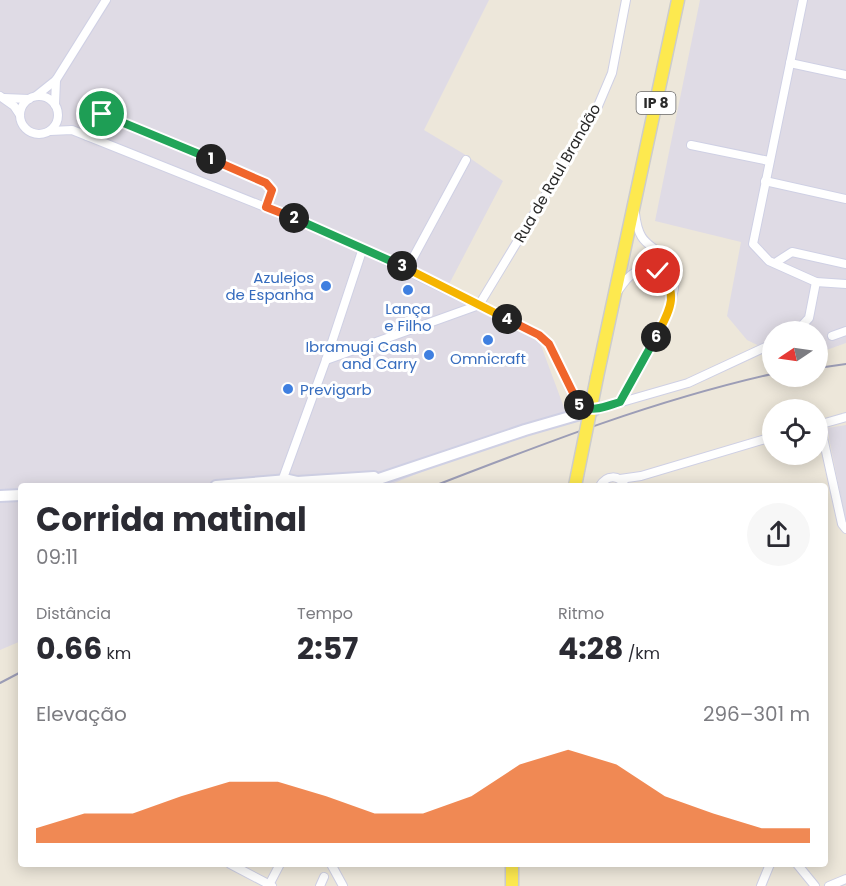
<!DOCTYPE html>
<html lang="pt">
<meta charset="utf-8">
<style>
:root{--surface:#fff;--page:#f7f7f7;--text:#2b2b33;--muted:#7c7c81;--accent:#ea580c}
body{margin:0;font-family:Poppins,sans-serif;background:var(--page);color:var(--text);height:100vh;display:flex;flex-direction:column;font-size:22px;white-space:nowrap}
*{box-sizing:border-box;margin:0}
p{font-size:20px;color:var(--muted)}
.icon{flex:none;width:33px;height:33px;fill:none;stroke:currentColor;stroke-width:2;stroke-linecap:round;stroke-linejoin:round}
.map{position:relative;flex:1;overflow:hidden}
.details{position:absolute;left:18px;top:483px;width:810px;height:384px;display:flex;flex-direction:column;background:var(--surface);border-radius:6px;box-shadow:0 3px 15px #0003}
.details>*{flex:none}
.needle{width:39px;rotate:257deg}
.controls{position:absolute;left:762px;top:321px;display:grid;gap:12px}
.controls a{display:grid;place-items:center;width:66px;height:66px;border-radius:50%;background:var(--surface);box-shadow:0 3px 15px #0003;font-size:30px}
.pin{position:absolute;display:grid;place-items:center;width:51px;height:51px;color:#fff;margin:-26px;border:3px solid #fff;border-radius:50%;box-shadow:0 2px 6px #0007}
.km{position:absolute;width:30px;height:30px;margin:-15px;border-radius:50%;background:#222;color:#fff;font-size:16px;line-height:30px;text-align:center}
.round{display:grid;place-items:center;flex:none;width:63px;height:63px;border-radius:32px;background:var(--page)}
.headline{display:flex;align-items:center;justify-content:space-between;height:102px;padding:0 18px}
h1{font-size:33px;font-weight:700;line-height:45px}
.stats{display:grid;grid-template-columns:repeat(3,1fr);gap:9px;height:102px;padding:6px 18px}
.stats div{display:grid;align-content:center}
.stats b{font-size:30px;font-weight:700}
.stats small{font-size:16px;font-weight:400}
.stats p{font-size:16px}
.chart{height:168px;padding:12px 18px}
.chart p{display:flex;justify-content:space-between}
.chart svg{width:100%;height:108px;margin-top:6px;fill:var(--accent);opacity:.7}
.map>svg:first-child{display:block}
</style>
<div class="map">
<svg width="846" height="886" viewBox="0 0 846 886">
<rect width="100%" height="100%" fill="#ede7da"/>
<!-- industrial -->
<g fill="#dfdbe5">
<path d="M0,0H489L424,130L464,154L503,181L446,290L539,340L566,413L387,486H21V641L0,650Z"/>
<path d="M700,0H846V343L818,353V332H772V352L747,340L727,316L741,242L655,221Z"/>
<path d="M846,425V522L827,428Z"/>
</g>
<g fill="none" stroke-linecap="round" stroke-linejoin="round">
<defs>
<g id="street">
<path d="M803,0L753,244L769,261L816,282L846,284"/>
<path d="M790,63L846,75"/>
<circle cx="39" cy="115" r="19"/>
<path d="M0,96L14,106L20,115"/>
<path d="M36,96L56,80L106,0"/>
<path d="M4,98L29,99"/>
<path d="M55,105L56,80"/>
<path d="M50,131L72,130L330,233L539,335L549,344L574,398C580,407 584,409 594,410L688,383L772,344"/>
<path d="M87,136L102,114L266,183L272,190L266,207"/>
<path d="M691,145L769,161"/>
<path d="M765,181L846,199"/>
<path d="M775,263L792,252L846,264"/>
<path d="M407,269L466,160"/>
<path d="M618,291C622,285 627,277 634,273C653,261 668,277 672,295"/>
<path d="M479,305L595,113L612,73L626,0"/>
<path d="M796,332L809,318L816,282"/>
<path d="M832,336L846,331"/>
<path d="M326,360L479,305"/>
<path d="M620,402C635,375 691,292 670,264C652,241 639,249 635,213"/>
<path d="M820,424L842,524L846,529"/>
<path d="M818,425L846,417"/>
<path d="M620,479L641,476L772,437"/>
<path d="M282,481L326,360L363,248"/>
<path d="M600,486C606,475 619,474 625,486"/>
<path d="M230,864L272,886"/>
<path d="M331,864L343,886"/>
<path d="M797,864L815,886"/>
<path d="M269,885L280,864"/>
<path d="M320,886L324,877"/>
<path d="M761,886L770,864"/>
<path d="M829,886L846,879"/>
</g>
<g id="secondary">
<path d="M216,486L288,480L297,482L374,477"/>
<path d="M358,486L525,430L594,410"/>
<path d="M0,496L21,495"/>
</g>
<g id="primary">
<path d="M597,377L678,0"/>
<path d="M512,886V864"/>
</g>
</defs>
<!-- street casing -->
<use href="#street" stroke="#cfd0e4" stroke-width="10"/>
<!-- secondary casing -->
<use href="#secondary" stroke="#cfd0e4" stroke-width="14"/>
<!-- primary casing -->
<use href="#primary" stroke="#ccc" stroke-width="15"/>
<!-- street -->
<use href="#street" stroke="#fff" stroke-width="8"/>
<!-- secondary -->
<use href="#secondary" stroke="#fff" stroke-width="10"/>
<!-- primary -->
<use href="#primary" stroke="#fde94f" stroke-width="12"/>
<!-- rail -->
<g stroke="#9c9db6" stroke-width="2">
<path d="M818,368L846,364"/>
<path d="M434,486C545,443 656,400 772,374"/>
<path d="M0,683L21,672"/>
</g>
<defs>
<path id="primary-bridge" d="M575,486L597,377"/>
</defs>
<!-- primary-bridge casing -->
<use href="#primary-bridge" stroke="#ccc" stroke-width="15" stroke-linecap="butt"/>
<!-- primary-bridge -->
<use href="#primary-bridge" stroke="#fde94f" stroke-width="12"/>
</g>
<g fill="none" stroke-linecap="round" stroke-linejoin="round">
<defs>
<path id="split-1" d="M102,114L211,159"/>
<path id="split-2" d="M211,159L266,183L272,190L266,207L294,218"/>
<path id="split-3" d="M294,218L402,266"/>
<path id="split-4" d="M402,266L507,319"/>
<path id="split-5" d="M507,319L539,335L549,344L579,405"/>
<path id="split-6" d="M579,405C593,413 606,406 620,402L656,337"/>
<path id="split-7" d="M656,337C668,313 682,293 658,271"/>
</defs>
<!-- split-1 casing -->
<use href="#split-1" stroke="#fff" stroke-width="12"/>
<!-- split-2 casing -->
<use href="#split-2" stroke="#fff" stroke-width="12"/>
<!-- split-3 casing -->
<use href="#split-3" stroke="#fff" stroke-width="12"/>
<!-- split-4 casing -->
<use href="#split-4" stroke="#fff" stroke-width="12"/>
<!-- split-5 casing -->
<use href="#split-5" stroke="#fff" stroke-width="12"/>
<!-- split-6 casing -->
<use href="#split-6" stroke="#fff" stroke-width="12"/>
<!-- split-7 casing -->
<use href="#split-7" stroke="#fff" stroke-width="12"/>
<!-- split-1 -->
<use href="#split-1" stroke="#22a559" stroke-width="8"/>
<!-- split-2 -->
<use href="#split-2" stroke="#f0652b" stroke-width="8"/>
<!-- split-3 -->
<use href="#split-3" stroke="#22a559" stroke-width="8"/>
<!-- split-4 -->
<use href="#split-4" stroke="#f5b400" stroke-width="8"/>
<!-- split-5 -->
<use href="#split-5" stroke="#f0652b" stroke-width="8"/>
<!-- split-6 -->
<use href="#split-6" stroke="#22a559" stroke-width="8"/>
<!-- split-7 -->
<use href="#split-7" stroke="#f5b400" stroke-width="8"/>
</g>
<!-- markers -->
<g fill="#3f7fe0" stroke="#fff" stroke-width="2">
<circle cx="326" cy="286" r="6"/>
<circle cx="408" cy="290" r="6"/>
<circle cx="488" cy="340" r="6"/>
<circle cx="429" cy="355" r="6"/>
<circle cx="288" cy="389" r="6"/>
</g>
<g text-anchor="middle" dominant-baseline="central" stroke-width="6" stroke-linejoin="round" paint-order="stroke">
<!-- shield labels -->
<rect fill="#fff" stroke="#696969" stroke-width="1.5" x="636.5" y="92" width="39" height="22" rx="4.5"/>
<g font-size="14" font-weight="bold" fill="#292929">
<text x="656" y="103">IP 8</text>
</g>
<!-- street labels -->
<g font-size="15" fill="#292929" stroke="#fff">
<text transform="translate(557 173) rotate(-60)">Rua de Raul Brandão</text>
</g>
<!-- shop labels -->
<g font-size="15" fill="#366cbe" stroke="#fff" text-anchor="end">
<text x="314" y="277">Azulejos<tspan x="314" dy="17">de Espanha</tspan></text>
<text x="408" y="308" text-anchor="middle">Lança<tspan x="408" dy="17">e Filho</tspan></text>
<text x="417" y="346">Ibramugi Cash<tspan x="417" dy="17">and Carry</tspan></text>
<text x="488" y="358" text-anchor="middle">Omnicraft</text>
<text x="300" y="389" text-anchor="start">Previgarb</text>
</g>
</g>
</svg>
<div class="controls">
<a><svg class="needle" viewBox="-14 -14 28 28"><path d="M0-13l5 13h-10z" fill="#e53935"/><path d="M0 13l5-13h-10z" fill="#7c7c81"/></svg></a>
<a><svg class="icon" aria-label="locate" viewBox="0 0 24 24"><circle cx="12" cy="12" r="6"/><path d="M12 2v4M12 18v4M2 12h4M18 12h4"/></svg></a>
</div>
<div class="pin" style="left:102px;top:114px;background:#1e9e55"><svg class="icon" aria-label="arrive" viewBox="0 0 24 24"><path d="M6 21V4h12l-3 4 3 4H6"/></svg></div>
<div class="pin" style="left:658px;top:271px;background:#d93025"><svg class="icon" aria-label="check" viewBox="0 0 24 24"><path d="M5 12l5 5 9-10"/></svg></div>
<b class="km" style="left:211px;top:159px">1</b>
<b class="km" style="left:294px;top:218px">2</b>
<b class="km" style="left:402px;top:266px">3</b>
<b class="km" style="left:507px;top:319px">4</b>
<b class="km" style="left:579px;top:405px">5</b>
<b class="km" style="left:656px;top:337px">6</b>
<section class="details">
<div class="headline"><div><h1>Corrida matinal</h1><p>09:11</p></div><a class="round"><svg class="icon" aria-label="share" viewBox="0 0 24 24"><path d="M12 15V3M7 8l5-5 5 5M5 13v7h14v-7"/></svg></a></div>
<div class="stats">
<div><p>Distância</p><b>0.66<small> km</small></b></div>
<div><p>Tempo</p><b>2:57</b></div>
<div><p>Ritmo</p><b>4:28<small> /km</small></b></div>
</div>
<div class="chart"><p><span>Elevação</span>296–301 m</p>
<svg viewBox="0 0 160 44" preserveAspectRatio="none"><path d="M0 44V38L10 32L20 32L30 25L40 19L50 19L60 25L70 32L80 32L90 25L100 12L110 6L120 12L130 25L140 32L150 38L160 38V44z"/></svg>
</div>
</section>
</div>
